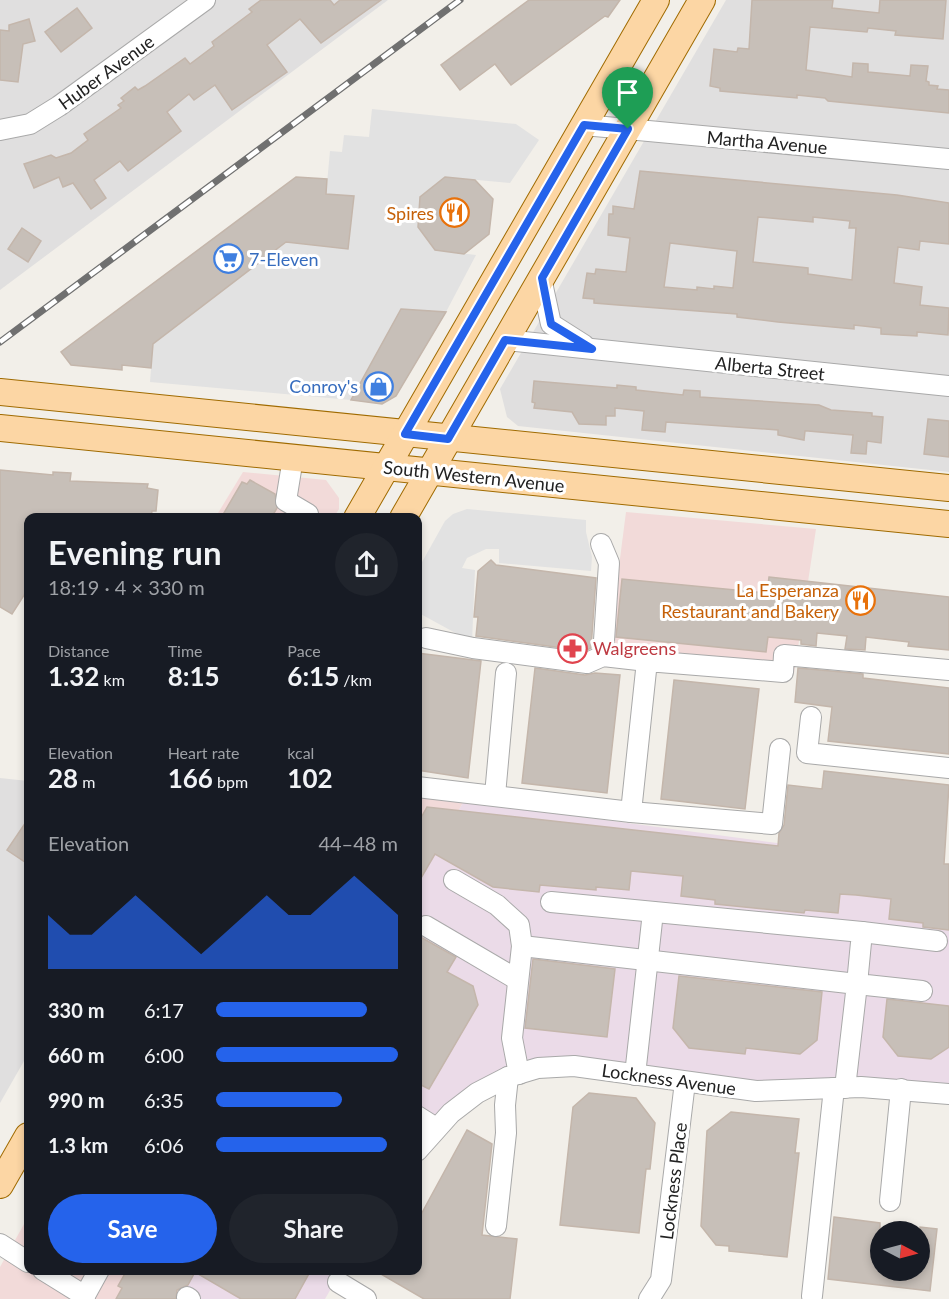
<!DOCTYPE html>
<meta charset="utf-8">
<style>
:root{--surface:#171b24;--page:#20242c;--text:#f1f3f6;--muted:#9ea1a6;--accent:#2563eb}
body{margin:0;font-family:Lato,sans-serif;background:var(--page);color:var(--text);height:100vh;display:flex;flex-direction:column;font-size:22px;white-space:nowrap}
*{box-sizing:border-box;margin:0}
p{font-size:20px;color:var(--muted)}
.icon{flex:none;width:33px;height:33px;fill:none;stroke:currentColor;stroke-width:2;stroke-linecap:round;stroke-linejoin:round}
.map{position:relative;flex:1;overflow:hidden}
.panel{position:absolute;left:24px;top:513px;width:398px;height:762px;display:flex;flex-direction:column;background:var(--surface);border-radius:12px;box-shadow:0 3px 9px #0003}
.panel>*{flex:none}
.needle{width:39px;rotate:96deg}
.tools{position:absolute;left:870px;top:1221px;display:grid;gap:12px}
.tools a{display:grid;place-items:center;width:60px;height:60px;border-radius:50%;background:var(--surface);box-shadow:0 3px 9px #0003;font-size:30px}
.pin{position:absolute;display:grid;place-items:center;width:51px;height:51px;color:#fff;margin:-62px -26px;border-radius:50% 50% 50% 0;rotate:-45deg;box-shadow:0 0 6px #0007}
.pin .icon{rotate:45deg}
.round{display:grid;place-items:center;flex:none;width:63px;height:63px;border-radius:32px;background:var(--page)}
.headline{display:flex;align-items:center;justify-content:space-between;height:102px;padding:0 24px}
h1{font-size:33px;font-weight:700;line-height:45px}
.figures{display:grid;grid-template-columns:repeat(3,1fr);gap:9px;height:102px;padding:6px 24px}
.figures div{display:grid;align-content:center}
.figures b{font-size:26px;font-weight:700}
.figures small{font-size:16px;font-weight:400}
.figures p{font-size:16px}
.chart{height:168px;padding:12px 24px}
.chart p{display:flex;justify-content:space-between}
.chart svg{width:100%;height:108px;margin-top:6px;fill:var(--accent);opacity:.7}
.button{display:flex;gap:12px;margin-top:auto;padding:12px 24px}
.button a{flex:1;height:69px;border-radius:36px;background:var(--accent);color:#fff;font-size:24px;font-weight:700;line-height:69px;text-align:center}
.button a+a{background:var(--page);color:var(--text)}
ul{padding:0 24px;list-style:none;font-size:20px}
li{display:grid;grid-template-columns:96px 72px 1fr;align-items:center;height:45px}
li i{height:15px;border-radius:8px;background:var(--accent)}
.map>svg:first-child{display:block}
</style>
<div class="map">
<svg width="949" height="1299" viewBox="0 0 949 1299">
<rect width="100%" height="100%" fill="#f2efe9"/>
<!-- residential -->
<g fill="#e0dfdf">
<path d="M0,0H388L0,290Z"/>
<path d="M726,0H949V472L518,426L507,417L500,389Z"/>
<path d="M0,778L28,781V1054L0,1103Z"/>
</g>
<!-- commercial -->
<g fill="#f2dad9">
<path d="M243,472L326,480L339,498V509L334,517L215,518Z"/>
<path d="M626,512L816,529L794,674L608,652Z"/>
<path d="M417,797L464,801L417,883Z"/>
<path d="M28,1217V1270L195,1271L179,1299H0V1267Z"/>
</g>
<!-- industrial -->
<g fill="#ebdbe8">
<path d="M464,801L949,866V1093L812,1088L573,1065L506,1075L417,1148V883Z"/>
<path d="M195,1271H341L325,1299H179Z"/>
</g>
<!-- parking -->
<g fill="#e2e2e2">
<path d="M372,109L516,124L539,140L510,183L445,177L420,196L418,227L435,250L476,255L446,312L401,310L351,400L150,382L153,344L286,242L348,248L353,197L326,194L330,151L342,152L344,135L369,137Z"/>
<path d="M467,509L586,520V532L592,557L591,571L499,563V549H486L467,558L462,568L475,570L472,642L417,612V571L445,521L453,514Z"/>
</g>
<!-- building -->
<g fill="#c7bfb8" stroke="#c4b6ab" stroke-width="1.5" fill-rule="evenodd">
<path d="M261,0H330L334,5L340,0H381L321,43L300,19L267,45L287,72L232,110L215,85L194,100L189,94L167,112L181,131L128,171L120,161L94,180L106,198L91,209L73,183L63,187L59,177L34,188L24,164L51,155L56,158L71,153L88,140L84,134L121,108L118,105L124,101L121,98L135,87L138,90L145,86L185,58L190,64L214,46L212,42L252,12L249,9Z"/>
<path d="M529,0H620L608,17L605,16L511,85L495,64L460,90L441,65Z"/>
<path d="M752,0H833L832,8L879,13L880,0H946L943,39L895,35L896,31L868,28L867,32L810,27L806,70L852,77L853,63L868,64V72L910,76L911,65L928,66L926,81L929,82V85L938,86L937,89L949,90V113L828,101L825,98L797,95V98L720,91V88L710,86L714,49L737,52L738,48L749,49Z"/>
<path d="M77,8L92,28L61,52L45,32Z"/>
<path d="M29,19L35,41L23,44L18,82L0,80V30L9,31V25Z"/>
<path d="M640,171L897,195L949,203V244L920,241L919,250L898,247L894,283L922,287L920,305L949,308L948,335L917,332V336L881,334V328L854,325V329L778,322L737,317V314L618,305L594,303V299L583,298L587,273L595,274L596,269L626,272L630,238L608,235L609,214H613V206L634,209ZM758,217L813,222V217L850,221L849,228H856L852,280L808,274V268L753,262ZM670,243L737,251L733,288L714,286V289L697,287V290L664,287Z"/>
<path d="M296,177L327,179L326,194L354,196L348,249L286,242L153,344L151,368L122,365V370L71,365L61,352Z"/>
<path d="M445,177L475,180L493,199L489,234L464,254L435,250L418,227L420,197Z"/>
<path d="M22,228L41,241L28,262L8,249Z"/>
<path d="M401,309L446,312L396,396L382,404L351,400Z"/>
<path d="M534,381L617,388V385L636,387V390L683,395L684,390L700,391V397L819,405L831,410L872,413V416L883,417L881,443L867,441L866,454L851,453L853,435L808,431H805L804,440L778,435V430L666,422L665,432L642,430L644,411L615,408V416H606V425L579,424L572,412L534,408L535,403L532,402Z"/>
<path d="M928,419L949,421V457L924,454Z"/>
<path d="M0,470L53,475V472L71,473L70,481L148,484L147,488L158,490L156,511H152L151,518H28V589L12,614L0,607Z"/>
<path d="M250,480L275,494L277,508L271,518H221L242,482L247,484Z"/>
<path d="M491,560L496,565L596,578L591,648L585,651L476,636L478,617H474L478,571Z"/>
<path d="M769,577L949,597V650L908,646L909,642L866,637L865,650L845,649L847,636L817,633L816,646L801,644V640L768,637L766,652L616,637L622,579L767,593Z"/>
<path d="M417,653L481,661L468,778L417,770Z"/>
<path d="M535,668L585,675L595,673L620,675L607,793L522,783Z"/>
<path d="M798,668L863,674V678L949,688V754L828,741L832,707L795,702Z"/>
<path d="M674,680L759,689L745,809L661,799Z"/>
<path d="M824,771L949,785L944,864H949V930L923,927V923L889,919L891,899L856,895L840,894L838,913L805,910L804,913L715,904V900L681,896L683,876L631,871L629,890L596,887V890L540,885L539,892L493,887L435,854L417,885V825L427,807L778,846L779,833L784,825L788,785L822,789Z"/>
<path d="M28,819V864L7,850Z"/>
<path d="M417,935L456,957L447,972L473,986L478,1005L429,1089L417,1083Z"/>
<path d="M533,959L615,969L607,1037L525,1028Z"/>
<path d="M679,976L822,992L817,1040L800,1054L746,1048L745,1054L689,1048L673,1028Z"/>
<path d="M887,999L949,1006V1047L931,1059L898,1056L883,1037Z"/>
<path d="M589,1093L636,1098L655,1123L650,1169H646L639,1233L560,1225L573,1107Z"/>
<path d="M731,1112L799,1119L795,1153H799L787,1257L729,1251V1246L716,1245L701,1226L707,1131Z"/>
<path d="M467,1130L492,1144L482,1235L517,1239L510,1299H424L374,1270H417V1222Z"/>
<path d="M834,1217L880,1223V1270H920V1227L937,1229L930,1291L828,1279Z"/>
<path d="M127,1270H311L295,1299H241L195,1272L188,1285L177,1290L176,1299H116L122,1288L118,1286Z"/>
</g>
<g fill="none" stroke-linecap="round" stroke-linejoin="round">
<defs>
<g id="minor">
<path d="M584,125L949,159"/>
<path d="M0,130L30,124L59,106L205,0"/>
<path d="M541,278L551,324L584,345"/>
<path d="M505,340L949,386"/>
<path d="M293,458L286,501L308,514L306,518"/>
<path d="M601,544L609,563L603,656"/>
<path d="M426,638L473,648L587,663L603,656L647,661"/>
<path d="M811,717L807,753L949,768"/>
<path d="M780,749L772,824L631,812L647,661L783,672L784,655L949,670"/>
<path d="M417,787L631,812"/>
<path d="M495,795L506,673"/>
<path d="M454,880L497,905L519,925L522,946L512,1038L519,1074"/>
<path d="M551,902L862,932L857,984L922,991"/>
<path d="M426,926L518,980"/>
<path d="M862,932L937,941"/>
<path d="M522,946L857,984L845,1088"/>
<path d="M635,1075L653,912"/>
<path d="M417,1116L436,1128"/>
<path d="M417,1151L451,1113L477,1093L508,1077L538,1068L574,1066L756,1091L861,1087L949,1094"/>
<path d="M890,1201L901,1089"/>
<path d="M496,1226L506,1133L505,1105L508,1077"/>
<path d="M0,1244L28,1262"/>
<path d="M43,1270L85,1296"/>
<path d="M338,1282L366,1299"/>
<path d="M812,1296L834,1088"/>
<path d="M187,1297L190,1299"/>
<path d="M83,1299L99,1270"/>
<path d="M649,1299L661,1280L685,1082"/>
</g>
<g id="major">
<path d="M0,392L949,488"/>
<path d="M0,428L949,524"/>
<path d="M357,518L656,0"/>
<path d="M403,518L702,0"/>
<path d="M0,1185L28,1136"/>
</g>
</defs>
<!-- minor casing -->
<use href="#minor" stroke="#a9a9a9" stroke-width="22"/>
<!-- major casing -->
<use href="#major" stroke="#a06b00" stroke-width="28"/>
<!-- minor -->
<use href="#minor" stroke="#fff" stroke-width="20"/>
<!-- major -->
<use href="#major" stroke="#fcd6a4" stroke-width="26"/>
<defs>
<path id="rail" d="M0,342L460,0"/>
</defs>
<!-- rail casing -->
<use href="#rail" stroke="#707070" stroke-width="7"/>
<!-- rail -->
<use href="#rail" stroke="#fff" stroke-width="4.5" stroke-dasharray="14" stroke-linecap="butt"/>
</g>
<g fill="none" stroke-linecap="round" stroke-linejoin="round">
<defs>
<path id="route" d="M584,125L628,129L542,278L551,324L592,349L505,340L448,439L405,434Z"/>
</defs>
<!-- route casing -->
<use href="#route" stroke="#fff" stroke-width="12"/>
<!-- route -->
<use href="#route" stroke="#2563eb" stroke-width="8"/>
</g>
<!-- icons -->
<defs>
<symbol id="restaurant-ring" viewBox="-11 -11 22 22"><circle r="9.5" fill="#fff" stroke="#e8710a" stroke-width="1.5"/><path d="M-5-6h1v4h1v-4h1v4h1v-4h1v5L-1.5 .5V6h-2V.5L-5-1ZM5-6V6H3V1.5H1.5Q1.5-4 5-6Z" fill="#e8710a"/></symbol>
<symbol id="supermarket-ring" viewBox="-11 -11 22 22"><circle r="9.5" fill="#fff" stroke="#3f7fe0" stroke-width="1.5"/><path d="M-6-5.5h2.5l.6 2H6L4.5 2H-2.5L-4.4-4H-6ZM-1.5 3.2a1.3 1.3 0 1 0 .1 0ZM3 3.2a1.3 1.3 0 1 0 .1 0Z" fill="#3f7fe0"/></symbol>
<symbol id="shop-ring" viewBox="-11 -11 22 22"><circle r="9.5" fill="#fff" stroke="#3f7fe0" stroke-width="1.5"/><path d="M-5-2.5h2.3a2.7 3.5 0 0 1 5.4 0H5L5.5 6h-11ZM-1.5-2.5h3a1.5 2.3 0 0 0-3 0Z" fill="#3f7fe0"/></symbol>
<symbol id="pharmacy-ring" viewBox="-11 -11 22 22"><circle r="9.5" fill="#fff" stroke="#e0444e" stroke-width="1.5"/><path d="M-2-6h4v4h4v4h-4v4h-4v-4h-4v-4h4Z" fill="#e0444e"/></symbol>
</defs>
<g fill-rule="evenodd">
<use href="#restaurant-ring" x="438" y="196" width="33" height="33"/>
<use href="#supermarket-ring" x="212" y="242" width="33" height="33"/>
<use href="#shop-ring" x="362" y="370" width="33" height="33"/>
<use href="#restaurant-ring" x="844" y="584" width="33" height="33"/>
<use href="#pharmacy-ring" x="556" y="632" width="33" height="33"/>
</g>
<g text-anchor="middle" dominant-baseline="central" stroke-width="6" stroke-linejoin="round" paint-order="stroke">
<!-- street labels -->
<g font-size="18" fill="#222" stroke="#fff">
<text transform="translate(106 72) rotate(-36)">Huber Avenue</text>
<text transform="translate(767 142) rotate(5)">Martha Avenue</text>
<text transform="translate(770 368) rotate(6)">Alberta Street</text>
<text transform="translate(474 476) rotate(6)">South Western Avenue</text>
<text transform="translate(669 1079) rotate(8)">Lockness Avenue</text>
<text transform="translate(673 1181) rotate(-83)">Lockness Place</text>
</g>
<!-- food labels -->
<g font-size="18" fill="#c56008" stroke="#fff" text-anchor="end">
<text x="434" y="213">Spires</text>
<text x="839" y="590">La Esperanza<tspan x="839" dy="21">Restaurant and Bakery</tspan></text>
</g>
<!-- shop labels -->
<g font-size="18" fill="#366cbe" stroke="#fff" text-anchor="start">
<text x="249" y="259">7-Eleven</text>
<text x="358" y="386" text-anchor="end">Conroy's</text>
</g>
<!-- health labels -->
<g font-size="18" fill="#be3a42" stroke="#fff" text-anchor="start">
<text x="593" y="648">Walgreens</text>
</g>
</g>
</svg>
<div class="tools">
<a><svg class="needle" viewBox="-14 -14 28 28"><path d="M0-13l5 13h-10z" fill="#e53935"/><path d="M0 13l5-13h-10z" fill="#9ea1a6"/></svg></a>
</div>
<div class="pin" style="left:628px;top:129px;background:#1e9e55"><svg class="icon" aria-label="arrive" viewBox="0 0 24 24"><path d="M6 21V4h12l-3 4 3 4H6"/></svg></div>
<section class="panel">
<div class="headline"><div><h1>Evening run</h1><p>18:19 · 4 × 330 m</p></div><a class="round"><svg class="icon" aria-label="share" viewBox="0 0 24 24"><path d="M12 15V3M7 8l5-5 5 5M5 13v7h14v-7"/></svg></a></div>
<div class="figures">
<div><p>Distance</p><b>1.32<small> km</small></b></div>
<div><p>Time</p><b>8:15</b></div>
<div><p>Pace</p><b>6:15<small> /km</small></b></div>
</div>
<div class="figures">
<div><p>Elevation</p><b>28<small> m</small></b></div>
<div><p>Heart rate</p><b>166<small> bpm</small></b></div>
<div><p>kcal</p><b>102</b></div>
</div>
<div class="chart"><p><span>Elevation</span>44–48 m</p>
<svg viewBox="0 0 160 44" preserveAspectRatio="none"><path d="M0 44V22L10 30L20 30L30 22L40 14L50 22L60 30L70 38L80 30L90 22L100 14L110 22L120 22L130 14L140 6L150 14L160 22V44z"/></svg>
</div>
<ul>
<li><b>330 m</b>6:17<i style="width:83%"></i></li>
<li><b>660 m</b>6:00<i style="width:100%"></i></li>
<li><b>990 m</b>6:35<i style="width:69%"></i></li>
<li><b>1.3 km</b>6:06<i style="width:94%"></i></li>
</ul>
<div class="button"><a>Save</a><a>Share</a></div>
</section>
</div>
